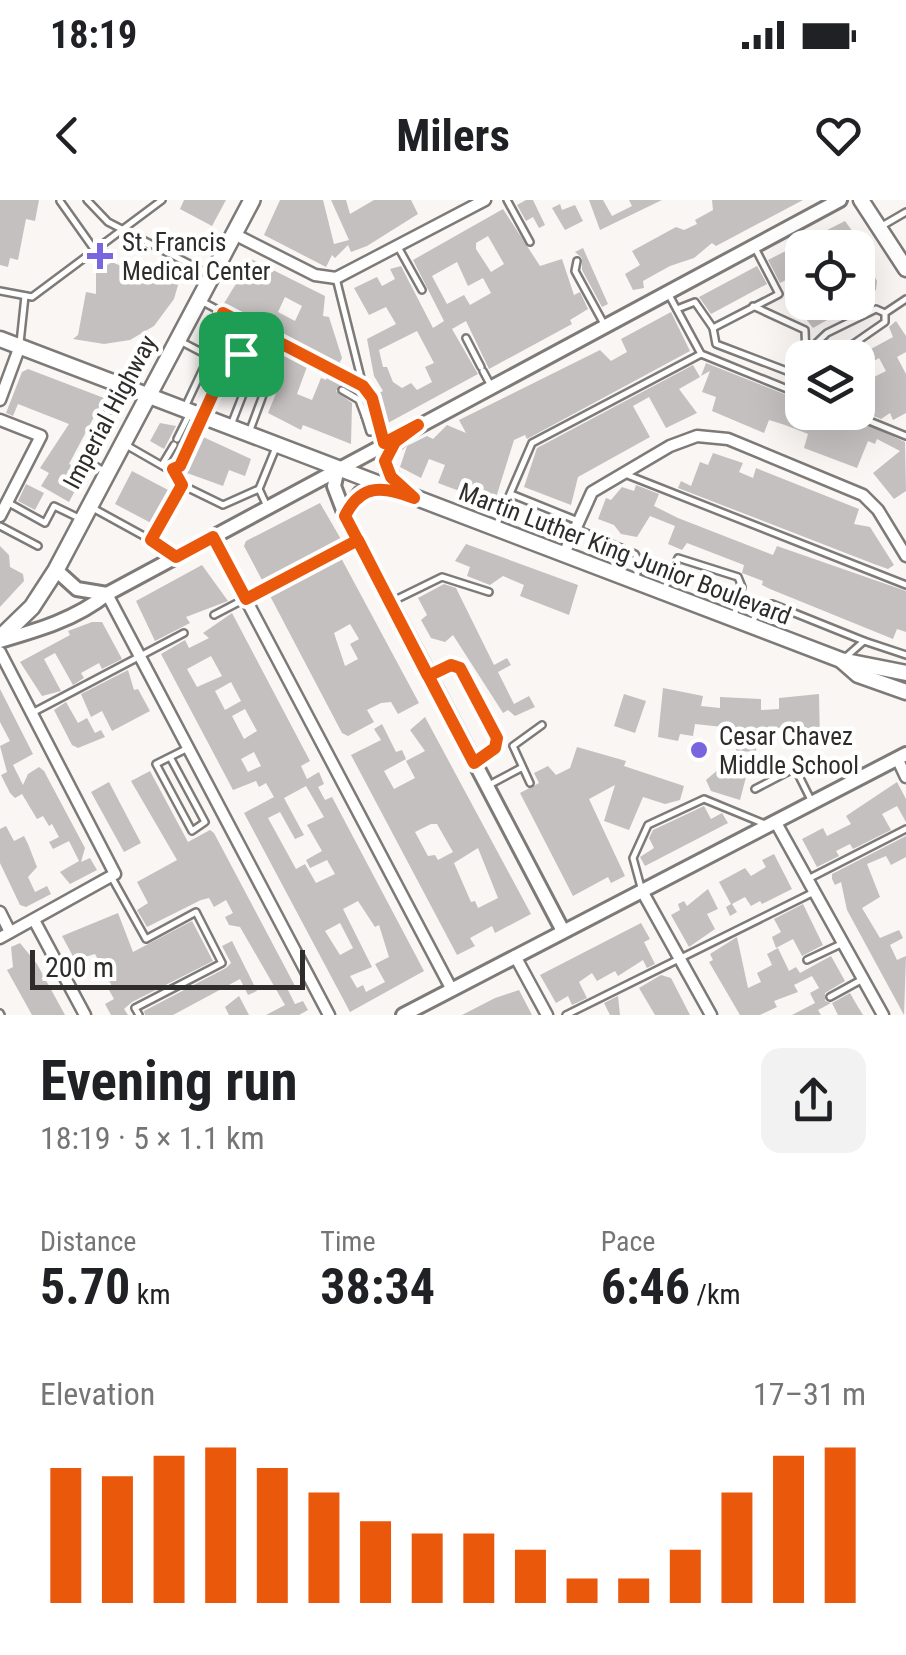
<!DOCTYPE html>
<meta charset="utf-8">
<style>
:root{--surface:#fff;--page:#f2f2f2;--text:#202124;--muted:#757577;--accent:#ea580c}
body{margin:0;font-family:"Roboto Condensed",sans-serif;background:var(--page);color:var(--text);height:100vh;display:flex;flex-direction:column;font-size:38px;white-space:nowrap}
*{box-sizing:border-box;margin:0}
p{font-size:32px;color:var(--muted)}
.icon{flex:none;width:55px;height:55px;fill:none;stroke:currentColor;stroke-width:2;stroke-linecap:round;stroke-linejoin:round}
.map{position:relative;height:815px;overflow:hidden}
.sheet{display:flex;flex-direction:column;background:var(--surface);flex:1}
.sheet>*{flex:none}
.fabs{position:absolute;left:785px;top:30px;display:grid;gap:20px}
.fabs a{display:grid;place-items:center;width:90px;height:90px;border-radius:20px;background:var(--surface);box-shadow:0 10px 40px #0002;font-size:50px}
.scale{position:absolute;left:30px;bottom:25px;width:275px;box-sizing:border-box;padding-left:10px;border:5px solid #2e2d2c;border-top:0;font-size:28px;line-height:35px;white-space:nowrap;color:#2e2d2c;-webkit-text-stroke:8px #fff;paint-order:stroke}
.pin{position:absolute;display:grid;place-items:center;width:85px;height:85px;color:#fff;margin:-42px;border-radius:20px;box-shadow:0 5px 15px #0006}
.round{display:grid;place-items:center;flex:none;width:105px;height:105px;border-radius:20px;background:var(--page)}
.head{display:flex;align-items:center;justify-content:space-between;height:170px;padding:0 40px}
h1{font-size:55px;font-weight:700;line-height:75px}
.figures{display:grid;grid-template-columns:repeat(3,1fr);gap:15px;height:170px;padding:10px 40px}
.figures div{display:grid;align-content:center}
.figures b{font-size:50px;font-weight:700}
.figures small{font-size:28px;font-weight:400}
.figures p{font-size:28px}
.chart{height:280px;padding:20px 40px}
.chart p{display:flex;justify-content:space-between}
.chart svg{width:100%;height:180px;margin-top:10px;stroke:var(--accent);stroke-width:6}
.status{display:flex;justify-content:space-between;align-items:center;height:70px;padding:0 50px;background:var(--surface);direction:ltr}
.status svg{height:28px;fill:currentColor}
header{display:flex;justify-content:space-between;align-items:center;height:130px;padding:0 40px;background:var(--surface);font-size:45px;font-weight:700}
.map>svg:first-child{display:block}
</style>
<div class="status"><b>18:19</b><svg viewBox="0 0 49 12"><path d="M0 12V9h3v3zM5 12V6h3v6zM10 12V3h3v9zM15 12V0h3v12zM26 1h20v11H26zM47 4h2v5h-2z"/></svg></div>
<header><svg class="icon" aria-label="back" viewBox="0 0 24 24"><path d="M15 5l-7 7 7 7"/></svg>Milers<svg class="icon" aria-label="heart" viewBox="0 0 24 24"><path d="M12 20l-8-8c-3-5 5-10 8-4 3-6 11-1 8 4z"/></svg></header>
<div class="map">
<svg width="906" height="815" viewBox="0 0 906 815">
<rect width="100%" height="100%" fill="#f9f6f4"/>
<!-- building -->
<g fill="#c3c0bf" fill-rule="evenodd">
<path d="M0,0H39L35,21L26,19L18,60L10,58L8,67L0,65Z"/>
<path d="M184,0H226L212,26L180,9Z"/>
<path d="M280,0H323L334,44L349,40L331,0H346L350,14L374,0H411L418,14L367,46L351,52L348,45L335,58L332,55L326,67L264,35Z"/>
<path d="M526,0H533L545,25L539,28L533,17L526,21L517,5Z"/>
<path d="M589,0H603L612,16L632,6L629,0H662L600,30Z"/>
<path d="M712,0H803L716,46L712,43L694,58L670,66L643,81L644,88L633,90L625,74L640,65L632,51L676,27L684,30L697,24L695,20L713,10Z"/>
<path d="M560,4L562,10L575,5L583,21L565,30L552,8Z"/>
<path d="M503,9L540,66L562,59L574,95L580,92L588,109L570,120L572,124L489,169L466,121L452,129L478,174L386,224L377,194L383,191L374,176L367,139L396,124L386,107L369,115L354,88L377,77L382,86L395,79L390,69L401,66L433,128L444,121L413,60ZM488,36L504,64L491,72L476,49V43ZM457,62L468,86L483,78L491,93L470,105L464,95L447,104L432,76ZM417,131L434,163L425,167L432,182L417,190L411,183L402,188L393,182L387,167H383L379,150Z"/>
<path d="M845,21L871,57L866,63L877,81L876,90L865,96L858,91V48H802V102H839L831,108L836,115L813,128L789,97L796,93L788,79L780,83L768,60Z"/>
<path d="M583,48L608,104L602,107L582,70V58L575,52Z"/>
<path d="M251,59L325,96L323,116L329,117L342,158L338,166L223,105ZM285,97L302,106L295,121L278,112Z"/>
<path d="M112,62L132,71L133,62L182,71L174,99L154,126L130,140L104,144L73,139L78,135L86,92L96,94V72Z"/>
<path d="M757,66L767,84L711,114L699,97Z"/>
<path d="M671,112L690,151L527,239L525,235L514,240L494,304L438,283L445,265L429,259L421,278L400,267L407,246L427,236L433,239L447,225L466,233L459,220L600,150L611,161L627,152L621,139Z"/>
<path d="M216,118L240,139L233,154L205,139Z"/>
<path d="M896,121L906,136V152L897,157L906,174V213L893,220L890,213L881,219L858,210V189L862,186L858,156L893,137L889,127ZM879,158L886,171L870,179L864,167Z"/>
<path d="M258,138L308,164L297,194L312,200L321,178L326,180L328,175L349,186L340,184L336,191L352,203L351,244L303,225L301,230L268,213L281,181L278,174L246,157Z"/>
<path d="M706,163L802,201V212H841L905,242L906,291L894,299L873,273L900,251L877,239L875,244L868,241L857,268L804,248L808,234L785,225L769,220L764,233L712,211L716,197L702,192L710,171L701,176Z"/>
<path d="M693,165L700,177L679,189L697,213L666,228L649,197L633,206L650,237L578,277L571,305L524,287L537,248Z"/>
<path d="M28,169L104,198L69,264L85,272L69,302L41,286L49,273L40,268L69,224L18,204L13,216L6,213L22,172Z"/>
<path d="M160,223L176,226L164,249L150,241Z"/>
<path d="M201,236L251,259L245,276L229,270L223,286L187,273Z"/>
<path d="M713,253L743,263L739,272L753,278L756,268L859,309L854,324L870,327L894,365L888,369L874,364L678,288L681,281L691,286L700,262L708,265Z"/>
<path d="M132,271L170,291L153,324L115,304Z"/>
<path d="M26,284L44,293L35,310L18,301Z"/>
<path d="M636,285L659,294L654,306L678,318L773,355L777,346L906,391V432L897,429L893,439L770,389L762,385L763,381L742,373L744,365L687,343L682,350L668,344L675,326L650,316L637,337L621,334L614,325L598,319L606,298L611,300L622,287L634,291Z"/>
<path d="M320,303L342,341L263,382L244,346L246,341Z"/>
<path d="M466,344L578,385L569,415L520,396L524,385L503,376L490,385L467,376L470,367L455,361Z"/>
<path d="M0,346L9,355L10,367L23,374L24,381L0,407Z"/>
<path d="M340,356L419,503L398,514L391,502L381,503L367,510L374,522L348,536L342,533L269,394ZM350,424L359,439L350,444L358,459L345,466L334,433Z"/>
<path d="M202,365L228,401L186,417L190,423L155,441L136,401Z"/>
<path d="M444,384L456,388L494,465L507,458L511,465L498,472L514,504L529,496L535,507L515,516L508,510L503,513L453,435L445,442L431,438L421,420L427,415L418,398Z"/>
<path d="M232,413L310,561L301,566L307,579L319,572L324,584L318,587L325,600L332,597L424,771L350,812L244,613L274,597L266,583L259,587L256,581L233,590L161,454L185,440L189,448L209,438L203,433ZM211,456L222,476L197,487L187,469ZM231,482L241,501L225,510L215,491ZM245,509L257,531L244,539L232,516ZM254,552L261,566L248,572L241,559ZM306,586L324,617L307,625L322,651L306,660L310,668L327,660L335,674L316,683L305,664L296,669L268,618L280,612L295,639L304,635L284,598ZM358,701L375,727L379,725L389,757L375,764L385,782L366,792L363,785L357,788L350,776L372,767L343,709ZM340,723L353,748L340,755L325,731Z"/>
<path d="M92,422H102L122,459L102,469L99,463L81,473L84,478L73,485L55,453L44,459L61,491L42,496L20,462L70,435L68,431Z"/>
<path d="M128,470L134,490L138,489L150,511L112,531L102,511L91,517L81,494Z"/>
<path d="M663,488L703,496L701,506L720,508V497L761,499V510L779,509V498L819,494L820,543L800,545V539L786,540L785,528H757L756,552L736,551V544H722L723,527L695,524L693,536L680,534L678,541L658,537Z"/>
<path d="M0,489L33,554L13,565L23,585L28,574L39,567L44,571L85,648L81,662L90,658L97,670L70,684L60,672L79,661L69,641L53,649L49,642L59,637L52,624L49,626L43,616L37,619L22,594L15,598L10,593L1,575L7,572L0,546L10,541L0,522Z"/>
<path d="M624,494L646,501L635,533L614,526Z"/>
<path d="M66,502L78,523L87,518L95,533L101,530L105,537L78,548L72,545L54,510Z"/>
<path d="M425,517L531,714L495,733L492,726L470,738L475,746L457,755L351,555L381,540L374,529L382,524L396,552L402,550L406,559L384,571L394,589L415,578L406,561L425,551L410,530ZM431,624H437L453,652L438,660L435,655L428,656L415,632ZM478,648L498,698L478,708L475,701L471,702L454,663Z"/>
<path d="M577,547L626,561L624,566L684,586L680,600L665,604L643,597L629,630L604,621L615,585L589,599L625,676L611,683L608,677L573,696L520,593L539,583L534,573L548,566L556,575L570,568Z"/>
<path d="M720,568L746,577L740,600L711,591L706,580Z"/>
<path d="M150,571L188,642L210,630L214,633L295,786L288,790L295,804L303,801L308,810L299,815H266L285,805L240,727L229,725L225,717L233,713L226,700L214,707L209,698L201,700L147,727L137,710L148,703L137,682L177,660L131,581Z"/>
<path d="M109,582L141,643L124,652L91,592Z"/>
<path d="M897,582L906,599V622L897,606L882,614L891,630L853,649L850,644L836,651L839,656L817,667L802,639L823,628L827,636L851,624L846,616Z"/>
<path d="M704,606L711,619L722,613L728,623L645,666L640,657L654,648L649,638L653,630Z"/>
<path d="M6,626L14,641L24,636L28,644L37,667L28,677L35,692L47,686L51,694L26,707L20,705L0,663V629Z"/>
<path d="M906,636V657L891,665L886,656L867,664L880,697L862,708L880,738L899,730L903,738L890,745L897,760L906,756L904,815L847,710L841,682L835,685L832,679V674Z"/>
<path d="M774,654L792,689L762,704L760,701L751,706L745,697L732,704L737,712L730,716L726,707L731,704L719,682L745,668L751,676L766,667L762,660Z"/>
<path d="M708,689L718,709L707,714L715,729L689,747L671,715L680,710L678,704L684,701L687,706Z"/>
<path d="M803,704L823,745L802,756L793,739L776,748L772,737L781,732L774,719Z"/>
<path d="M118,713L133,752L192,721L213,761L132,802L124,809L128,815H111L105,804L114,799L109,790L113,788L95,754L75,760L62,736Z"/>
<path d="M641,723L650,739L644,742L655,764L647,768L643,760L618,776L615,771L597,781L592,773L579,782L587,798L572,805L568,796L556,803L540,775Z"/>
<path d="M737,737L748,788L761,782L757,773L772,765L767,754L778,748L789,771L796,767L800,773L831,756L845,781L825,793V801L831,803L818,810L821,815H792L815,803L810,793L819,788L812,776L794,785L798,792L774,801L777,807L760,815H740L709,762L713,760L710,754Z"/>
<path d="M232,741L257,791L248,795L240,779L173,815H145L144,811L226,768L231,763L222,746Z"/>
<path d="M20,743L37,764L65,815H32L7,770L13,767L11,747Z"/>
<path d="M661,775L671,778L690,815H655L639,788Z"/>
<path d="M519,790L532,815H462L495,798Z"/>
<path d="M850,793L858,807L863,815H838L832,803Z"/>
<path d="M239,796L249,815H229L225,807Z"/>
<path d="M618,796L620,815H610L604,803Z"/>
</g>
<g fill="none" stroke-linecap="round" stroke-linejoin="round">
<defs>
<g id="service">
<path d="M87,0L108,22L209,74"/>
<path d="M507,0L530,42"/>
<path d="M60,1L94,49L105,53"/>
<path d="M882,26L906,12"/>
<path d="M398,47L422,90"/>
<path d="M577,61L575,71L604,124"/>
<path d="M336,78L363,186"/>
<path d="M0,91L32,97L162,0"/>
<path d="M669,95L701,154L802,195"/>
<path d="M203,102L363,186L372,199L383,243"/>
<path d="M753,106L805,130L806,158"/>
<path d="M677,109L695,102L713,128L716,144L800,176"/>
<path d="M223,114L225,121L248,137L236,164L226,165"/>
<path d="M713,128L779,94L755,48"/>
<path d="M466,138L481,167"/>
<path d="M20,143L25,96"/>
<path d="M808,151L827,133L876,109L885,113"/>
<path d="M833,158L885,122V113L906,99"/>
<path d="M483,171L490,184"/>
<path d="M342,190L359,200L365,216L376,213"/>
<path d="M186,205L209,156"/>
<path d="M847,212L906,236"/>
<path d="M365,216L370,232"/>
<path d="M231,225L249,179L266,187L250,230"/>
<path d="M177,239L189,215"/>
<path d="M126,245L166,268L180,266L226,165L180,141"/>
<path d="M162,265L174,245"/>
<path d="M173,269L182,285L223,305L259,289"/>
<path d="M104,271L84,260L120,187"/>
<path d="M625,274L906,385"/>
<path d="M511,294L578,321"/>
<path d="M7,302L45,323L54,306L81,319"/>
<path d="M266,304L259,289L277,245"/>
<path d="M91,307L151,340L182,285"/>
<path d="M0,326L38,346"/>
<path d="M496,326L532,243L701,154"/>
<path d="M577,329L635,354L639,361L636,379"/>
<path d="M151,340L173,355"/>
<path d="M664,390L678,358L738,377L742,387L734,416"/>
<path d="M393,401L442,377L489,392"/>
<path d="M214,415L358,340"/>
<path d="M751,424L762,405L772,404L864,441"/>
<path d="M847,456L864,441L906,455"/>
<path d="M431,474L451,465L460,469L497,538L495,548L476,562"/>
<path d="M32,513L184,433"/>
<path d="M170,557L205,622L192,631L156,564L186,549"/>
<path d="M530,583L513,546L542,525"/>
<path d="M489,585L521,568"/>
<path d="M755,589L795,568L811,600"/>
<path d="M112,678L146,739L196,712L222,763L135,808L139,815"/>
<path d="M808,679L906,629"/>
<path d="M642,691L633,658L648,625L704,599L765,624"/>
<path d="M807,760L841,744"/>
<path d="M830,797L861,780"/>
<path d="M0,813L1,815"/>
<path d="M566,815L814,692"/>
</g>
<g id="minor">
<path d="M234,34L315,75L336,78L485,0"/>
<path d="M0,200L20,146"/>
<path d="M0,220L41,236L0,316"/>
<path d="M213,337L452,790"/>
<path d="M564,354L592,292L670,246L697,236L728,239L863,295L878,310L906,356"/>
<path d="M107,394L329,815"/>
<path d="M0,452L115,674L0,738"/>
<path d="M897,558L906,577"/>
<path d="M775,621L883,815"/>
<path d="M642,691L711,815"/>
<path d="M0,712L10,732"/>
<path d="M34,720L85,815"/>
<path d="M515,756L547,815"/>
</g>
<g id="tertiary">
<path d="M338,268L334,286L345,315L563,731"/>
<path d="M56,370L77,389L107,394"/>
<path d="M0,441C38,430 76,419 107,394L840,0"/>
<path d="M403,815L906,554"/>
</g>
<g id="secondary">
<path d="M861,0L906,69"/>
<path d="M0,139L841,460L906,473"/>
<path d="M406,291C370,261 387,247 418,225"/>
<path d="M345,315L360,294L386,287"/>
<path d="M842,461L858,475L906,492"/>
</g>
<path id="primary" d="M0,438L32,407L56,370L252,0"/>
</defs>
<!-- service casing -->
<use href="#service" stroke="#7d7a78" stroke-width="10"/>
<!-- minor casing -->
<use href="#minor" stroke="#7d7a78" stroke-width="15"/>
<!-- tertiary casing -->
<use href="#tertiary" stroke="#7d7a78" stroke-width="18"/>
<!-- secondary casing -->
<use href="#secondary" stroke="#7d7a78" stroke-width="19"/>
<!-- primary casing -->
<use href="#primary" stroke="#7d7a78" stroke-width="20"/>
<!-- service -->
<use href="#service" stroke="#fff" stroke-width="5"/>
<!-- minor -->
<use href="#minor" stroke="#fff" stroke-width="10"/>
<!-- tertiary -->
<use href="#tertiary" stroke="#fff" stroke-width="12"/>
<!-- secondary -->
<use href="#secondary" stroke="#fff" stroke-width="14"/>
<!-- primary -->
<use href="#primary" stroke="#fff" stroke-width="15"/>
</g>
<g fill="none" stroke-linecap="round" stroke-linejoin="round">
<defs>
<path id="route" d="M241,154L236,164L226,165L180,266L173,269L182,285L151,340L176,357L213,337L246,399L358,340C396,415 435,489 474,563L495,548L497,538L460,468L451,465L428,476C400,422 373,369 345,316C361,283 384,286 414,298L391,277L385,261L395,242L418,225L384,243L372,198L363,186L223,113L230,126L246,134L241,154"/>
</defs>
<!-- route casing -->
<use href="#route" stroke="#fff" stroke-width="20"/>
<!-- route -->
<use href="#route" stroke="#ea580c" stroke-width="12"/>
</g>
<!-- markers -->
<g fill="#7965e0" stroke="#fff" stroke-width="4">
<path d="M95 41h10v10h10v10h-10v10h-10v-10h-10v-10h10z"/>
<circle cx="699" cy="550" r="10"/>
</g>
<g text-anchor="middle" dominant-baseline="central" stroke-width="9" stroke-linejoin="round" paint-order="stroke">
<!-- poi labels -->
<g font-size="25" fill="#2e2d2c" stroke="#fff" text-anchor="start">
<text x="122" y="42">St. Francis<tspan x="122" dy="29">Medical Center</tspan></text>
<text x="719" y="536">Cesar Chavez<tspan x="719" dy="29">Middle School</tspan></text>
</g>
<!-- street labels -->
<g font-size="25" fill="#2e2d2c" stroke="#fff">
<text transform="translate(110 212) rotate(-62)">Imperial Highway</text>
<text transform="translate(625 354) rotate(21)">Martin Luther King Junior Boulevard</text>
</g>
</g>
</svg>
<div class="fabs">
<a><svg class="icon" aria-label="locate" viewBox="0 0 24 24"><circle cx="12" cy="12" r="6"/><path d="M12 2v4M12 18v4M2 12h4M18 12h4"/></svg></a>
<a><svg class="icon" aria-label="layers" viewBox="0 0 24 24"><path d="M12 4l9 5-9 5-9-5zM3 14l9 5 9-5"/></svg></a>
</div>
<div class="scale">200 m</div>
<div class="pin" style="left:241px;top:154px;background:#1e9e55"><svg class="icon" aria-label="arrive" viewBox="0 0 24 24"><path d="M6 21V4h12l-3 4 3 4H6"/></svg></div>
</div>
<section class="sheet">
<div class="head"><div><h1>Evening run</h1><p>18:19 · 5 × 1.1 km</p></div><a class="round"><svg class="icon" aria-label="share" viewBox="0 0 24 24"><path d="M12 15V3M7 8l5-5 5 5M5 13v7h14v-7"/></svg></a></div>
<div class="figures">
<div><p>Distance</p><b>5.70<small> km</small></b></div>
<div><p>Time</p><b>38:34</b></div>
<div><p>Pace</p><b>6:46<small> /km</small></b></div>
</div>
<div class="chart"><p><span>Elevation</span>17–31 m</p>
<svg viewBox="0 0 160 44" preserveAspectRatio="none"><path d="M5 44V11M15 44V13M25 44V8M35 44V6M45 44V11M55 44V17M65 44V24M75 44V27M85 44V27M95 44V31M105 44V38M115 44V38M125 44V31M135 44V17M145 44V8M155 44V6"/></svg>
</div>
</section>
